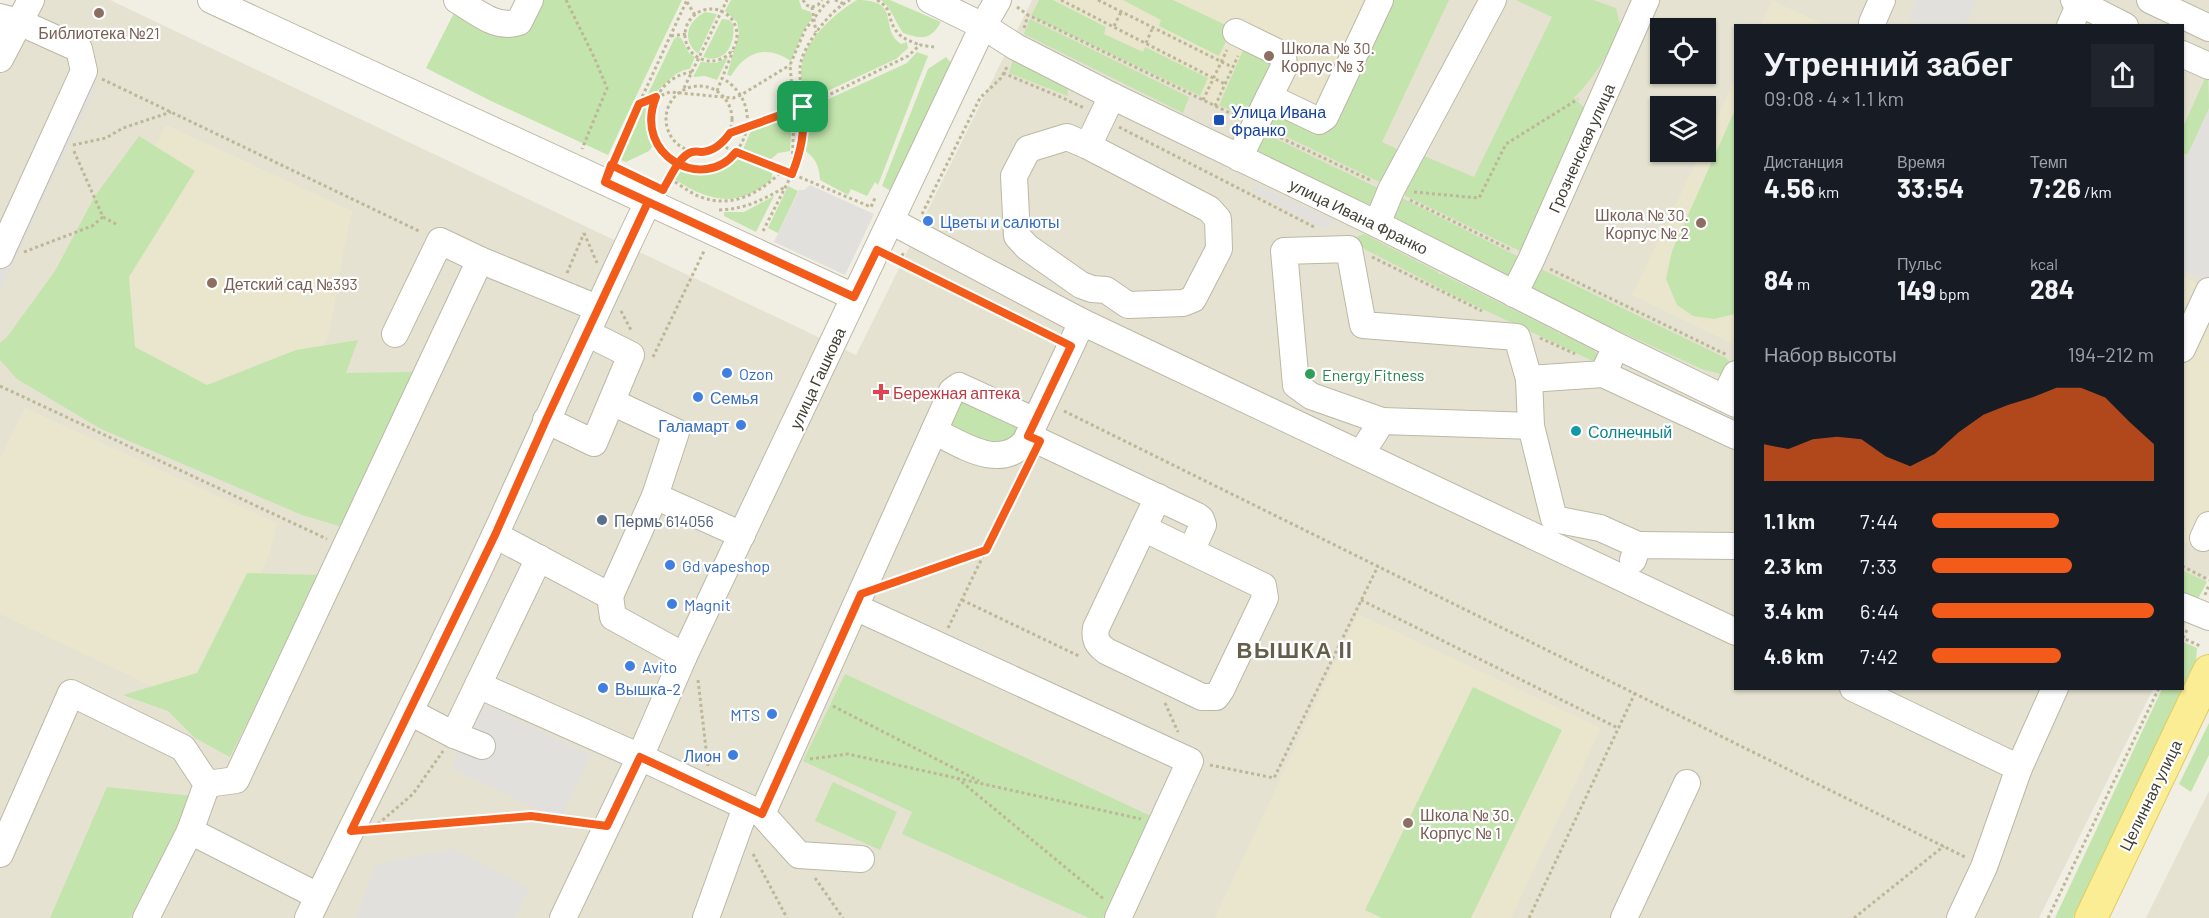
<!DOCTYPE html>
<html lang="ru">
<meta charset="utf-8">
<style>
:root{--surface:#171b24;--page:#20242c;--text:#f1f3f6;--muted:#9ea1a6;--accent:#f25b19}
body{margin:0;font-family:Barlow,sans-serif;background:var(--page);color:var(--text);height:100vh;display:flex;flex-direction:column;font-size:22px;white-space:nowrap}
*{box-sizing:border-box;margin:0}
p{font-size:20px;color:var(--muted)}
.icon{flex:none;width:33px;height:33px;fill:none;stroke:currentColor;stroke-width:2;stroke-linecap:round;stroke-linejoin:round}
.map{position:relative;flex:1;overflow:hidden}
.drawer{position:absolute;left:1734px;top:24px;width:450px;height:666px;display:flex;flex-direction:column;background:var(--surface);border-radius:0px;box-shadow:0 2px 4px #0004}
.drawer>*{flex:none}
.controls{position:absolute;left:1650px;top:18px;display:grid;gap:12px}
.controls a{display:grid;place-items:center;width:66px;height:66px;border-radius:0px;background:var(--surface);box-shadow:0 2px 4px #0004;font-size:30px}
.pin{position:absolute;display:grid;place-items:center;width:51px;height:51px;color:#fff;margin:-26px;border-radius:12px;box-shadow:0 3px 9px #0006}
.round{display:grid;place-items:center;flex:none;width:63px;height:63px;border-radius:0px;background:var(--page)}
.overview{display:flex;align-items:center;justify-content:space-between;height:102px;padding:0 30px}
h1{font-size:33px;font-weight:700;line-height:45px}
.stats{display:grid;grid-template-columns:repeat(3,1fr);gap:9px;height:102px;padding:6px 30px}
.stats div{display:grid;align-content:center}
.stats b{font-size:26px;font-weight:700}
.stats small{font-size:16px;font-weight:400}
.stats p{font-size:16px}
.chart{height:168px;padding:12px 30px}
.chart p{display:flex;justify-content:space-between}
.chart svg{width:100%;height:108px;margin-top:6px;fill:var(--accent);opacity:.7}
ul{padding:0 30px;list-style:none;font-size:20px}
li{display:grid;grid-template-columns:96px 72px 1fr;align-items:center;height:45px}
li i{height:15px;border-radius:8px;background:var(--accent)}
.map>svg:first-child{display:block}
</style>
<div class="map">
<svg width="2209" height="918" viewBox="0 0 2209 918">
<rect width="100%" height="100%" fill="#f1efe3"/>
<!-- residential -->
<g fill="#e5e2d1" fill-rule="evenodd">
<path d="M15,0H110L856,355L1032,0H2209V575L2183,629L2182,26H1736V688L2153,689L2039,918H0V28ZM1660,28H1706V74H1660ZM1660,106H1706V152H1660Z"/>
<path d="M2209,791V918H2146Z"/>
</g>
<!-- education -->
<g fill="#eae6cd">
<path d="M1039,0H1449L1366,174L1031,16Z"/>
<path d="M1773,1L1825,25H1761Z"/>
<path d="M1735,79V345L1632,295L1701,152H1706V141Z"/>
<path d="M166,125L352,211L345,242L331,324L273,499L36,384Z"/>
<path d="M2182,277L2209,288V553L2183,541Z"/>
<path d="M25,408L277,523L269,555L192,705L0,614V459Z"/>
<path d="M1358,614L1601,728L1511,918H1215Z"/>
</g>
<!-- green -->
<g fill="#c3e4ad">
<path d="M536,0H682L608,155L491,101L426,68L455,11L499,30Z"/>
<path d="M731,0H799L802,9L811,12L812,18L804,30L791,61C766,44 745,52 731,76L727,75L739,34L737,22L725,11Z"/>
<path d="M857,0C903,0 878,28 901,44L907,42L908,48L896,59L804,102C803,90 799,76 802,64C806,39 836,12 857,0Z"/>
<path d="M881,0H890L941,22C930,41 922,39 903,33C894,20 893,10 881,0Z"/>
<path d="M1039,0H1053L1106,27L1104,34L1143,52L1145,47L1208,78L1200,96L1031,16Z"/>
<path d="M1123,0H1173L1232,28L1219,56L1159,26L1161,20Z"/>
<path d="M1385,0H1449L1382,142L1401,151L1386,185L1260,124L1267,111L1323,130Z"/>
<path d="M1516,0H1593L1616,8L1621,29C1608,54 1594,78 1574,98L1590,113L1530,256L1404,195L1424,156L1474,177L1552,17Z"/>
<path d="M705,12L717,14L698,54C681,39 687,22 705,12Z"/>
<path d="M722,19L729,20L733,24C736,43 725,65 703,57Z"/>
<path d="M1030,19L1189,97L1183,113L1024,34Z"/>
<path d="M677,37L681,38L689,53L695,57L690,69C670,71 663,92 647,96L674,39Z"/>
<path d="M1244,48L1274,63L1251,120L1219,105Z"/>
<path d="M917,52L928,56L878,185L875,182L867,196L851,189L848,195L820,180C819,166 816,158 804,150L806,139L807,109L907,63Z"/>
<path d="M728,57L717,80L705,76L693,77L701,62L716,63Z"/>
<path d="M946,57L952,64L893,192L882,186L928,69Z"/>
<path d="M1013,60L1067,87L1068,96L1009,73Z"/>
<path d="M2208,72L2209,108L2188,154H2184L2183,127Z"/>
<path d="M652,101C649,116 648,129 654,144L649,151L626,162L616,158L642,105Z"/>
<path d="M1735,110V314L1714,319L1693,316L1677,305L1666,279L1672,251Z"/>
<path d="M792,117L790,151L778,153L769,161L742,152L752,128Z"/>
<path d="M1258,130L1382,190L1374,204L1365,205L1258,152L1255,148Z"/>
<path d="M139,136L195,171L129,277L135,347L207,385L296,350L358,340L346,373L414,372L346,528L302,515L101,429L17,379L0,360V343L7,337L55,271L95,196Z"/>
<path d="M735,158L772,173V179C739,209 709,202 674,179L680,167C700,173 718,172 735,158Z"/>
<path d="M788,186L798,191L778,233L768,228Z"/>
<path d="M1396,195L1527,261L1510,277H1506L1392,218Z"/>
<path d="M774,196L756,232L724,216V212H744Z"/>
<path d="M1364,234L1438,272V274H1442L1558,332L1559,335L1560,333L1594,350L1598,355L1597,363L1457,297L1353,243L1356,237Z"/>
<path d="M1535,266L1726,358L1730,362L1725,372L1721,374L1704,370L1534,292L1529,288Z"/>
<path d="M963,391L1021,425L1015,436L995,445L948,428Z"/>
<path d="M2182,570L2207,582L2199,597L2183,595Z"/>
<path d="M247,573L321,575L230,757L195,738L168,711L123,695L197,673Z"/>
<path d="M2184,642L2197,648L2196,661L2073,918H2055L2162,689L2182,688Z"/>
<path d="M845,674L1151,816L1103,918H1089L902,834L912,812L803,761Z"/>
<path d="M1473,687L1562,730L1471,918H1382L1365,910Z"/>
<path d="M2209,723V755L2191,792L2179,784Z"/>
<path d="M833,782L897,812L880,850L815,821Z"/>
<path d="M107,787L192,796L130,918H50Z"/>
</g>
<!-- parking -->
<g fill="#e1e0dc">
<path d="M1917,0H1977L1965,25L1922,26L1908,19Z"/>
<path d="M86,79L97,85L0,291V262Z"/>
<path d="M2209,109V277L2207,281L2183,270L2182,167Z"/>
<path d="M1253,183L1334,221L1325,230L1253,192Z"/>
<path d="M810,185L874,214L845,275L774,242L799,190H804Z"/>
<path d="M482,703L591,755L560,820L451,768Z"/>
<path d="M454,849L529,888L515,918H355L376,864Z"/>
</g>
<g fill="none" stroke-linecap="round" stroke-linejoin="round">
<defs>
<g id="minor">
<path d="M211,0L854,297"/>
<path d="M457,0C476,11 496,30 519,22L530,0"/>
<path d="M930,0L983,26L1016,47L1112,96L1377,224L1617,346L1736,404"/>
<path d="M2074,0L2125,26"/>
<path d="M2150,0L2209,28"/>
<path d="M0,17L19,22L79,49L84,71L0,255"/>
<path d="M1872,23L1882,0"/>
<path d="M2070,26L2080,3"/>
<path d="M1236,32L1283,55L1284,67L1269,97L1319,121L1325,117L1380,0"/>
<path d="M2182,54L2209,66"/>
<path d="M0,59L31,0"/>
<path d="M1088,146L1067,137L1028,149L1014,176L1017,236L1027,247L1081,285L1092,289L1106,290L1128,305L1183,303L1193,299L1219,249L1218,219L1209,209L1088,146L1112,96"/>
<path d="M1239,158L1269,97"/>
<path d="M891,221L1082,322L1736,632"/>
<path d="M1377,224L1391,190L1493,0"/>
<path d="M1514,294L1531,260L1646,0"/>
<path d="M395,334L440,241L480,260L597,308"/>
<path d="M2182,349L2209,291"/>
<path d="M1603,374L1736,436"/>
<path d="M1529,379L1603,374L1610,359"/>
<path d="M1724,398L1736,374"/>
<path d="M612,402L676,432L655,496L742,535"/>
<path d="M546,420L594,443L631,355L587,333"/>
<path d="M1382,421L1311,396L1296,385L1284,251L1349,249L1363,325L1517,337L1529,379L1531,426L1554,519L1600,528L1638,545"/>
<path d="M934,431L952,391L959,386L1035,421"/>
<path d="M1028,436L1197,516L1201,519L1203,525L1191,551"/>
<path d="M1361,454L1382,421L1531,426"/>
<path d="M1143,528L1263,586L1265,598L1221,690L1216,697H1202L1106,651C1097,644 1094,639 1096,628L1158,497"/>
<path d="M495,535L610,596L613,617L684,656"/>
<path d="M2203,538L2209,525"/>
<path d="M1633,560L1638,545L1736,546"/>
<path d="M610,596L655,496"/>
<path d="M2182,606L2209,617"/>
<path d="M855,607L1190,761L1118,918"/>
<path d="M478,685L640,757L762,814L934,431C961,444 1000,472 1026,441L1082,322"/>
<path d="M1853,688L2019,768"/>
<path d="M410,712L454,735L482,746"/>
<path d="M454,735L539,558"/>
<path d="M207,784L236,780L480,260"/>
<path d="M762,814L799,855L861,859"/>
<path d="M190,831L318,896"/>
<path d="M0,854L71,693L183,748L207,784L190,831L146,918"/>
<path d="M308,918C370,790 435,664 495,535C546,424 595,312 648,202"/>
<path d="M563,918L640,757L684,656L983,26L998,0"/>
<path d="M706,918L746,807"/>
<path d="M1624,918L1687,783"/>
<path d="M1960,918L1984,867L2019,768L2055,688"/>
</g>
<path id="major" d="M2091,918L2209,671"/>
</defs>
<!-- minor casing -->
<use href="#minor" stroke="#bcb8a6" stroke-width="28"/>
<!-- major casing -->
<use href="#major" stroke="#dfcc64" stroke-width="34"/>
<!-- path -->
<g stroke="#bdb698" stroke-width="3" stroke-dasharray="3 3" stroke-linecap="butt">
<path d="M566,0L595,59L607,88L582,149"/>
<path d="M803,0L806,5L812,7L818,5L822,0"/>
<path d="M835,0L844,4"/>
<path d="M877,0C893,9 887,17 895,29C900,38 910,41 920,45"/>
<path d="M1061,0L1225,84"/>
<path d="M1098,0L1232,67"/>
<path d="M687,2L695,15"/>
<path d="M812,7L816,32"/>
<path d="M1017,7L1028,15L1236,116"/>
<circle cx="711" cy="35" r="26"/>
<path d="M1114,26L1121,12"/>
<path d="M1024,28L1028,15"/>
<path d="M671,36L686,34"/>
<path d="M1146,43L1153,27"/>
<path d="M692,72C640,79 638,157 689,167C743,179 771,106 722,78"/>
<path d="M1003,73L1065,99L1084,108"/>
<path d="M102,79L421,232"/>
<circle cx="699" cy="119" r="33"/>
<path d="M684,88L727,0"/>
<path d="M717,91L733,51"/>
<path d="M1203,100L1227,50"/>
<path d="M639,104L670,92L733,98L741,95L790,65"/>
<path d="M1215,106L1238,56"/>
<path d="M1119,127L1316,228"/>
<path d="M730,133L798,110L908,56L920,45L934,47"/>
<path d="M1275,135L1372,181"/>
<path d="M73,145L106,138L123,128L171,112"/>
<path d="M720,145L792,174"/>
<path d="M612,162L687,0"/>
<path d="M792,172L794,111L790,65L805,30L825,4L831,0"/>
<path d="M792,174C798,159 803,145 804,129C806,109 799,89 800,69C800,48 831,9 850,0"/>
<path d="M670,179C679,184 689,192 698,196C732,210 760,193 783,170"/>
<path d="M665,188L683,158L692,152"/>
<path d="M1414,192L1479,198L1506,144L1578,99"/>
<path d="M1410,200L1511,250"/>
<path d="M719,210C745,209 763,200 785,187"/>
<path d="M922,214L980,98L1001,78L1008,65"/>
<path d="M103,217L116,224"/>
<path d="M763,231L792,174L871,207L875,198"/>
<path d="M584,233L597,263"/>
<path d="M24,252L92,226L103,217L73,149"/>
<path d="M1372,257L1482,311"/>
<path d="M899,261L904,252"/>
<path d="M900,262L1053,337"/>
<path d="M1550,269L1727,355"/>
<path d="M567,273L584,233"/>
<path d="M621,311L632,332"/>
<path d="M1540,338L1575,354"/>
<path d="M653,357L705,249"/>
<path d="M0,386L327,539"/>
<path d="M1064,411L1967,858"/>
<path d="M2182,566L2209,580"/>
<path d="M889,584L986,550"/>
<path d="M2205,595L2209,585"/>
<path d="M962,600L1081,657"/>
<path d="M1361,600L1618,728"/>
<path d="M948,628L1025,470"/>
<path d="M2187,630L2183,638L2202,647"/>
<path d="M698,680L708,766"/>
<path d="M1165,703L1178,732"/>
<path d="M833,706L979,781"/>
<path d="M810,759L848,754L1141,819"/>
<path d="M1210,765L1274,778L1378,566"/>
<path d="M957,778L1105,900"/>
<path d="M378,824L413,794L443,751"/>
<path d="M376,829L531,816L584,823"/>
<path d="M753,854L787,918"/>
<path d="M815,878L843,918"/>
<path d="M1529,918L1635,693"/>
<path d="M1854,918L1944,846"/>
<path d="M2048,918L2159,688"/>
</g>
<!-- minor -->
<use href="#minor" stroke="#fff" stroke-width="26"/>
<!-- major -->
<use href="#major" stroke="#faed93" stroke-width="32"/>
</g>
<g fill="none" stroke-linecap="round" stroke-linejoin="round">
<defs>
<path id="route" d="M803,107L730,133C723,143 715,151 702,152C699,152 696,151 692,152C680,155 671,176 665,186L663,190L611,165L605,182L648,202L546,420L495,535L351,831L531,816L607,826L640,757L762,814L861,594L986,550L1040,441L1028,436L1071,346L877,250L854,297C771,258 688,220 605,182L639,104L656,97C632,156 704,193 736,152L792,174C801,151 805,132 803,107"/>
</defs>
<!-- route casing -->
<use href="#route" stroke="#fff" stroke-width="12"/>
<!-- route -->
<use href="#route" stroke="#f25b19" stroke-width="8"/>
</g>
<!-- markers -->
<g fill="#8d6e63" stroke="#fff" stroke-width="2">
<circle cx="99" cy="13" r="6"/>
<circle cx="1269" cy="56" r="6"/>
<circle cx="1701" cy="223" r="6"/>
<circle cx="212" cy="283" r="6"/>
<circle cx="1408" cy="823" r="6"/>
</g>
<rect fill="#1a4fb4" stroke="#fff" stroke-width="2" x="1213" y="114" width="12" height="12" rx="3"/>
<g fill="#3f7fe0" stroke="#fff" stroke-width="2">
<circle cx="928" cy="221" r="6"/>
<circle cx="727" cy="373" r="6"/>
<circle cx="698" cy="397" r="6"/>
<circle cx="741" cy="425" r="6"/>
<circle cx="670" cy="565" r="6"/>
<circle cx="672" cy="604" r="6"/>
<circle cx="630" cy="666" r="6"/>
<circle cx="603" cy="688" r="6"/>
<circle cx="772" cy="714" r="6"/>
<circle cx="733" cy="755" r="6"/>
</g>
<circle fill="#2e9e5b" stroke="#fff" stroke-width="2" cx="1310" cy="374" r="6"/>
<path fill="#e0444e" stroke="#fff" stroke-width="2" d="M878 383h6v6h6v6h-6v6h-6v-6h-6v-6h6z"/>
<circle fill="#0f9aa8" stroke="#fff" stroke-width="2" cx="1576" cy="431" r="6"/>
<circle fill="#5c6f8a" stroke="#fff" stroke-width="2" cx="602" cy="520" r="6"/>
<g text-anchor="middle" dominant-baseline="central" stroke-width="4.5" stroke-linejoin="round" paint-order="stroke">
<!-- education labels -->
<g font-size="16" fill="#785e54" stroke="#fff" text-anchor="start">
<text x="99" y="32" text-anchor="middle">Библиотека №21</text>
<text x="1281" y="47">Школа № 30.<tspan x="1281" dy="18">Корпус № 3</tspan></text>
<text x="1689" y="214" text-anchor="end">Школа № 30.<tspan x="1689" dy="18">Корпус № 2</tspan></text>
<text x="224" y="283">Детский сад №393</text>
<text x="1420" y="814">Школа № 30.<tspan x="1420" dy="18">Корпус № 1</tspan></text>
</g>
<!-- transit labels -->
<g font-size="16" fill="#164399" stroke="#fff" text-anchor="start">
<text x="1231" y="111">Улица Ивана<tspan x="1231" dy="18">Франко</tspan></text>
</g>
<!-- street labels -->
<g font-size="16" fill="#423f34" stroke="#fff">
<text transform="translate(1581 148) rotate(-66)">Грозненская улица</text>
<text transform="translate(1359 216) rotate(26)">улица Ивана Франко</text>
<text transform="translate(817 378) rotate(-65)">улица Гашкова</text>
<text transform="translate(2150 795) rotate(-64)">Целинная улица</text>
</g>
<!-- shop labels -->
<g font-size="16" fill="#366cbe" stroke="#fff" text-anchor="start">
<text x="940" y="221">Цветы и салюты</text>
<text x="739" y="373">Ozon</text>
<text x="710" y="397">Семья</text>
<text x="729" y="425" text-anchor="end">Галамарт</text>
<text x="682" y="565">Gd vapeshop</text>
<text x="684" y="604">Magnit</text>
<text x="642" y="666">Avito</text>
<text x="615" y="688">Вышка-2</text>
<text x="760" y="714" text-anchor="end">MTS</text>
<text x="721" y="755" text-anchor="end">Лион</text>
</g>
<!-- leisure labels -->
<g font-size="16" fill="#27864d" stroke="#fff" text-anchor="start">
<text x="1322" y="374">Energy Fitness</text>
</g>
<!-- health labels -->
<g font-size="16" fill="#be3a42" stroke="#fff" text-anchor="start">
<text x="893" y="392">Бережная аптека</text>
</g>
<!-- culture labels -->
<g font-size="16" fill="#0d838f" stroke="#fff" text-anchor="start">
<text x="1588" y="431">Солнечный</text>
</g>
<!-- service labels -->
<g font-size="16" fill="#4e5e75" stroke="#fff" text-anchor="start">
<text x="614" y="520">Пермь 614056</text>
</g>
<!-- district labels -->
<g font-size="22" font-weight="bold" letter-spacing="1.5" fill="#655e4b" stroke="#fff">
<text x="1295" y="649">ВЫШКА II</text>
</g>
</g>
</svg>
<div class="controls">
<a><svg class="icon" aria-label="locate" viewBox="0 0 24 24"><circle cx="12" cy="12" r="6"/><path d="M12 2v4M12 18v4M2 12h4M18 12h4"/></svg></a>
<a><svg class="icon" aria-label="layers" viewBox="0 0 24 24"><path d="M12 4l9 5-9 5-9-5zM3 14l9 5 9-5"/></svg></a>
</div>
<div class="pin" style="left:803px;top:107px;background:#1e9e55"><svg class="icon" aria-label="arrive" viewBox="0 0 24 24"><path d="M6 21V4h12l-3 4 3 4H6"/></svg></div>
<section class="drawer">
<div class="overview"><div><h1>Утренний забег</h1><p>09:08 · 4 × 1.1 km</p></div><a class="round"><svg class="icon" aria-label="share" viewBox="0 0 24 24"><path d="M12 15V3M7 8l5-5 5 5M5 13v7h14v-7"/></svg></a></div>
<div class="stats">
<div><p>Дистанция</p><b>4.56<small> km</small></b></div>
<div><p>Время</p><b>33:54</b></div>
<div><p>Темп</p><b>7:26<small> /km</small></b></div>
</div>
<div class="stats">
<div><b>84<small> m</small></b></div>
<div><p>Пульс</p><b>149<small> bpm</small></b></div>
<div><p>kcal</p><b>284</b></div>
</div>
<div class="chart"><p><span>Набор высоты</span>194–212 m</p>
<svg viewBox="0 0 160 44" preserveAspectRatio="none"><path d="M0 44V29L10 31L20 27L30 26L40 27L50 34L60 38L70 33L80 24L90 17L100 13L110 10L120 6L130 6L140 10L150 20L160 29V44z"/></svg>
</div>
<ul>
<li><b>1.1 km</b>7:44<i style="width:57%"></i></li>
<li><b>2.3 km</b>7:33<i style="width:63%"></i></li>
<li><b>3.4 km</b>6:44<i style="width:100%"></i></li>
<li><b>4.6 km</b>7:42<i style="width:58%"></i></li>
</ul>
</section>
</div>
